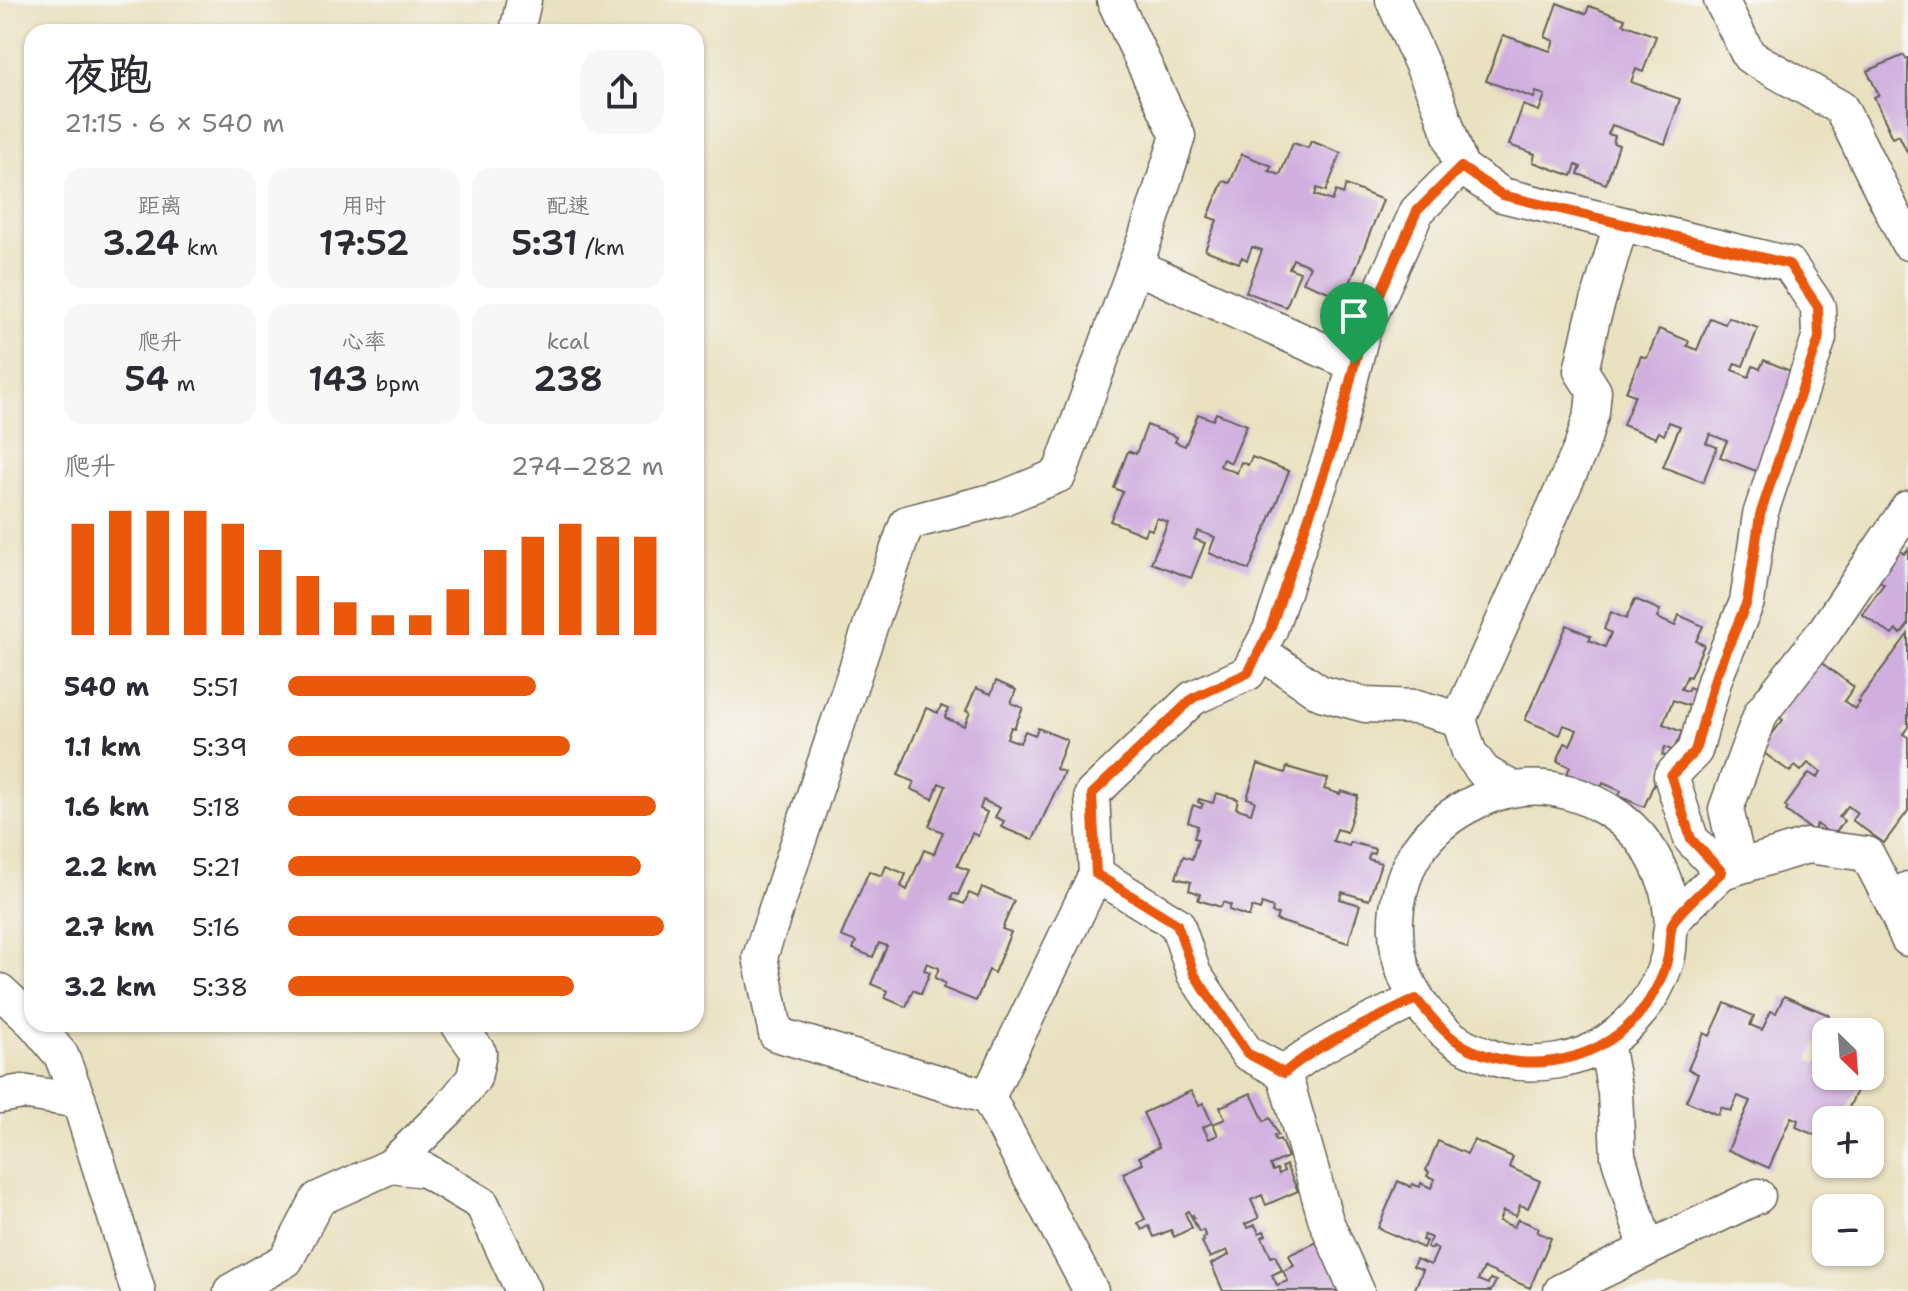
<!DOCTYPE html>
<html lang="zh">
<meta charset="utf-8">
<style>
:root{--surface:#fff;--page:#f7f7f7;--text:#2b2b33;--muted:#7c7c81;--accent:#ea580c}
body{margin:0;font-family:"Shantell Sans","LXGW WenKai TC",sans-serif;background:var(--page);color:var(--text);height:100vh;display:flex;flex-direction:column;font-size:30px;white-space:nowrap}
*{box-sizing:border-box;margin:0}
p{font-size:26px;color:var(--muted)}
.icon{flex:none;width:44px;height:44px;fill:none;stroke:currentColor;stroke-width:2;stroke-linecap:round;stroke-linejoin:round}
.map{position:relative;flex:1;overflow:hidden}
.side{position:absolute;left:24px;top:24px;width:680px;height:1008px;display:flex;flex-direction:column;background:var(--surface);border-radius:24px;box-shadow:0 2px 6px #0004}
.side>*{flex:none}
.needle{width:52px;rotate:155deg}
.buttons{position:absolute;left:1812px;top:1018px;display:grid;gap:16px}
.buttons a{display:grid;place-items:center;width:72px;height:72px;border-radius:16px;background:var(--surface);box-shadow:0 2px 6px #0004;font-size:40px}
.pin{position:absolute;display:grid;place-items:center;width:68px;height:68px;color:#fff;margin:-82px -34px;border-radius:50% 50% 50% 0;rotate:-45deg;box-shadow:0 0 8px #0007}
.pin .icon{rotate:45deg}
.round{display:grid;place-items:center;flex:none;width:84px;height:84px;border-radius:24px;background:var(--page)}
.headline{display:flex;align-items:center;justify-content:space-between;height:136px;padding:0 40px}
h1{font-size:44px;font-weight:600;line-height:60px}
.figures{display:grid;grid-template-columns:repeat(3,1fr);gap:12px;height:136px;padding:8px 40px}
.figures div{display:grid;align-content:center;border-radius:20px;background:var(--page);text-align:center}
.figures b{font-size:34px;font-weight:600}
.figures small{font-size:22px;font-weight:400}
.figures p{font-size:22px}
.chart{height:224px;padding:16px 40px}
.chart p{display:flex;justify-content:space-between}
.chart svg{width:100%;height:144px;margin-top:8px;stroke:var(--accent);stroke-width:6}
ul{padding:0 40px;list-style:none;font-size:26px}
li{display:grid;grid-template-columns:128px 96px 1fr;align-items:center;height:60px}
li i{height:20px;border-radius:10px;background:var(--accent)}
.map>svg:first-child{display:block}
</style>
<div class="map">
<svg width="1908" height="1291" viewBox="0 0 1908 1291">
<rect width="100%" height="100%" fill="#f6f6f2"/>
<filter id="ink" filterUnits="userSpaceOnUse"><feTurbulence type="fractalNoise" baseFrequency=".0125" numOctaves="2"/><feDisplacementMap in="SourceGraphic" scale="16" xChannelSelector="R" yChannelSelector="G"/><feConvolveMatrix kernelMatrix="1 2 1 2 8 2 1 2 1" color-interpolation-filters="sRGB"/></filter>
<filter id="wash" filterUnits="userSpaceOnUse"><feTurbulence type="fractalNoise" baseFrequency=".006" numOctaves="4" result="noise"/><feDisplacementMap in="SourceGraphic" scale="32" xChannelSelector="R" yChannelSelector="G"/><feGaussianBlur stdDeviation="1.8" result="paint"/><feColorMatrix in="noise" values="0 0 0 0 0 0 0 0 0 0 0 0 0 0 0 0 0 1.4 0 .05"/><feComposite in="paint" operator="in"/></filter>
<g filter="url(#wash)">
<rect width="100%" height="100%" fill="#eae1c0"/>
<g id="blocks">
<!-- building -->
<g fill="#d0afdf">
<path d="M1557,3L1586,14L1589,6L1625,19L1623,24L1656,36L1643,72L1636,69L1631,82L1680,99L1665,144L1612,125L1608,134L1615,136L1613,143L1619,145L1606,184L1578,174L1581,167L1576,165L1572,176L1533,162L1535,154L1509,145L1523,105L1539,111L1545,95L1536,92L1534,98L1486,81L1503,35L1550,51L1554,41L1545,37Z"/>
<path d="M1904,55L1906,59L1908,58V154L1899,135L1892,138L1887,127H1888L1874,97L1879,95L1867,71Z"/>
<path d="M1311,141L1341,153L1326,191L1317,188L1315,195L1332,201L1336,191L1343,194L1346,185L1383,200L1344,298L1303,282L1310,266L1293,259L1289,268L1300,272L1286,307L1246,292L1262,250L1252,247L1247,260L1242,257L1239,263L1205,250L1217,220L1208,217L1223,181L1230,183L1242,154L1272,166L1269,171L1280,175L1293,143L1308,148Z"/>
<path d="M1728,317L1758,328L1743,366L1735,363L1732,370L1749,377L1753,366L1760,369L1764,360L1800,375L1761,473L1720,457L1727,441L1710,434L1706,443L1717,447L1703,482L1663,467L1680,426L1669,422L1664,435L1659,432L1656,438L1623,425L1635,395L1626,392L1641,356L1647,358L1659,329L1689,341L1687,346L1697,350L1710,318L1725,324Z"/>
<path d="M1216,413L1247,425L1231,463L1223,459L1220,466L1237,473L1241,462L1248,465L1252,457L1289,471L1249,570L1209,553L1215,537L1198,531L1194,539L1205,543L1191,578L1151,563L1168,522L1157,518L1152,530L1147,528L1144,535L1110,521L1123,492L1114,488L1128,451L1136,454L1147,425L1177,437L1175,442L1185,446L1198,414L1213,420Z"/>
<path d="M1897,548L1904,554L1908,549V625L1901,634L1896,630L1892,635L1862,614L1884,584L1875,578Z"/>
<path d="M1635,599L1660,610L1657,618L1675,626L1679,615L1703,626L1696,641L1704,645L1690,677L1687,676L1681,689L1687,691L1689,687L1701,692L1694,708L1673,700L1663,724L1682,732L1673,751L1665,747L1662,755L1666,756L1644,807L1619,796L1621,791L1603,783L1598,794L1563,783L1570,767L1557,761L1565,743L1570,745L1577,730L1564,725L1560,735L1525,720L1567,625L1591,636L1589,640L1605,647L1611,633L1604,629L1611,612L1626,619Z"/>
<path d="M1908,634V727L1903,734L1908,737V811L1884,843L1852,820L1857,813L1848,806L1839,817L1844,821L1833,836L1817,824L1813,831L1786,811L1788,808L1785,806L1809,773L1817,778L1821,772L1808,763L1801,771L1795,766L1790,772L1760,750L1783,720L1772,712L1819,661L1854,687L1844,701L1855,709L1860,702L1858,701Z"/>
<path d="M996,681L1016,690L1011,703L1023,708L1014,728L1011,727L1007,738L1020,743L1025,731L1035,735L1038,728L1067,740L1056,769L1064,772L1033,840L1001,827L1004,821L995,817L1000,808L983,800L980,809L987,812L978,836L972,833L957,866L969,870L958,895L953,893L951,899L964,904L969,893L978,897L982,887L1014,901L1002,929L1011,932L994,973L989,970L976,1001L943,988L945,983L935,978L939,968L927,963L924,970L930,972L921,994L913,990L906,1007L885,998L888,991L871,984L887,946L879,943L873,957L853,949L856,942L841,936L869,871L882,876L886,866L906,874L901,886L907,890L924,850L934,854L943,832L929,826L946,786L939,783L933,799L911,789L914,782L898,775L926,708L938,713L941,706L948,709L945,718L964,726L970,713L966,711L976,688L991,694Z"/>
<path d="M1258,764L1285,773L1287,767L1328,779L1324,789L1340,794L1341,791L1358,796L1347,832L1337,829L1333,841L1349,846L1350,842L1375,849L1374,854L1370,853L1368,859L1381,863L1369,900L1342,892L1340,899L1360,905L1348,943L1276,920L1278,914L1272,913L1273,908L1262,904L1260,910L1252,907L1249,917L1229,910L1231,905L1223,902L1221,907L1198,900L1200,894L1189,890L1191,882L1176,878L1183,856L1192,859L1198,839L1194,838L1198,826L1188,822L1193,805L1201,808L1203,804L1198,802L1199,799L1213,803L1216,793L1238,799L1236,808L1251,813L1255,801L1247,798Z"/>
<path d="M1784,996L1829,1015L1809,1060L1819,1064L1822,1057L1826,1059V1076H1864L1843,1120H1826V1140L1796,1127L1798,1120L1791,1117L1769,1168L1728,1150L1750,1101L1738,1096L1731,1111L1721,1107L1718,1115L1686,1101L1698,1074L1688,1069L1704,1033L1710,1036L1725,1003L1754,1016L1750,1025L1762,1030L1771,1011L1776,1013Z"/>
<path d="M1191,1091L1199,1105L1203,1103L1212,1123L1203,1127L1209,1139L1218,1135L1213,1124L1225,1119L1220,1107L1251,1093L1264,1121L1270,1118L1278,1135L1274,1136L1276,1141L1280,1139L1288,1157L1270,1165L1273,1171L1277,1169L1279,1174L1284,1171L1282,1167L1286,1165L1298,1191L1266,1205L1262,1195L1251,1200L1259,1218L1245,1224L1248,1228L1255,1225L1259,1233L1264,1231L1266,1235L1262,1237L1271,1257L1275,1255L1282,1270L1272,1275L1277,1285L1288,1281L1283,1271L1294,1266L1289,1255L1317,1242L1353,1291H1223L1211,1264L1229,1255L1227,1250L1210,1258L1202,1242L1204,1241L1203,1239L1206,1237L1203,1230L1199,1232L1192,1218H1194L1193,1215L1191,1216L1188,1211L1185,1213L1192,1228L1174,1237L1171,1230L1154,1237L1149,1226L1142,1230L1138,1223L1145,1219L1123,1173L1143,1164L1139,1157L1159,1147L1143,1113Z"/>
<path d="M1474,1140L1513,1157L1509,1167L1540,1181L1528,1208L1520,1205L1516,1216L1503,1211L1499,1221L1514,1227L1518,1219L1539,1228L1537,1232L1551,1238L1530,1288L1484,1268L1478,1280L1488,1284L1490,1279L1496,1281L1491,1291H1414L1423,1270L1413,1266L1416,1259L1431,1265L1438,1249L1433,1246L1432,1249L1427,1247L1432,1238L1424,1235L1422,1240L1426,1241L1423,1248L1378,1228L1398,1181L1411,1187L1412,1184L1420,1187L1421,1183L1431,1188L1435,1179L1427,1176L1429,1172L1426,1170L1438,1141L1467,1154Z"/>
</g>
</g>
</g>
<g filter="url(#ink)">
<use href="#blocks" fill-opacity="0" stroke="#646155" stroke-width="2"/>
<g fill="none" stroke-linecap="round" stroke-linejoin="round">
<defs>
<g id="minor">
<path d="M1393,0L1438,101L1461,167"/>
<path d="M1721,0L1749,56L1841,108L1908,243"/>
<path d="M517,32L524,0"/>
<path d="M1135,266L1354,364"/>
<path d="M1259,651L1321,693L1366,705L1417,707L1459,719"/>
<path d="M1513,789L1484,772L1469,752L1459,719L1581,448L1592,412L1594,391L1581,371L1592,322L1621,224"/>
<path d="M1722,872L1735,849L1726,809L1761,713L1824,632L1908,508"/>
<path d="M1722,872L1807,846L1867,854L1894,906"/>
<path d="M1908,889L1894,906L1908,939"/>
<path d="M0,991L32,1021"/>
<path d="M1416,999C1374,1020 1319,1043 1284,1073L1247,1053L1194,974L1177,924L1096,874L1092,794L1193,698L1248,673L1270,630L1336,438L1362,334L1417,211L1461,167L1502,195L1789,264L1818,307L1819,338L1760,515L1747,602L1715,678L1695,751L1671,776L1691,839L1722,872C1713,881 1675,916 1672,924C1668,935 1671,948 1667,960C1657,993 1637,1021 1608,1041C1579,1062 1538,1067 1504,1061C1494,1059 1485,1054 1476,1051C1443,1039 1420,1008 1406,978C1397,956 1394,932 1397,908C1400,888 1406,868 1417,851C1444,810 1503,781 1553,789C1590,795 1627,817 1648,848C1654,857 1660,870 1664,880C1669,893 1670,908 1672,922"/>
<path d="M35,1024L61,1055L79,1101L138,1291"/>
<path d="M1284,1073L1326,1221L1357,1291"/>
<path d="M0,1096L22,1092L79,1101"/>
<path d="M988,1097L1096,874"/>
<path d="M391,1166L449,1109L474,1078L479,1053L458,1024"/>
<path d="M1643,1251L1758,1196"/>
<path d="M231,1291L286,1260L318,1199L391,1166L425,1170L482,1204L523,1291"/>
<path d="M1091,1291L988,1097L776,1034L760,957L871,624L907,523L1003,498L1059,475L1146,236L1178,136L1114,0"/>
<path d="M1561,1291L1643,1251V1237L1618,1156L1615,1093L1606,1043"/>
</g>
</defs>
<!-- minor casing -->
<use href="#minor" stroke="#646155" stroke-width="37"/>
<!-- minor -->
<use href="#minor" stroke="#fff" stroke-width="34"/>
</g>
</g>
<g fill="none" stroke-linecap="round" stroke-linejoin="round" filter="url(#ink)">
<defs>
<path id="route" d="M1461,167L1502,195L1789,264L1818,307L1819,338L1760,515L1747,602L1715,678L1695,751L1671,776L1691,839L1722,872C1712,882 1674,915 1672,925C1669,935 1670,946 1668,956C1666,967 1661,980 1655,990C1621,1057 1536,1080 1470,1049C1447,1038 1432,1018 1416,999C1374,1020 1319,1043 1284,1073L1247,1053L1194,974L1177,924L1096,874L1092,794L1193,698L1248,673L1270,630L1336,438L1362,334L1417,211Z"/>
</defs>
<!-- route casing -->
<use href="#route" stroke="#fff" stroke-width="16"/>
<!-- route -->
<use href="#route" stroke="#ea580c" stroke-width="10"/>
</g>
</svg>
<div class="buttons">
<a><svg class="needle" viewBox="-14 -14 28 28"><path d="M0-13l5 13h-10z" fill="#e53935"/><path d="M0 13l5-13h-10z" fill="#7c7c81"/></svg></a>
<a>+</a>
<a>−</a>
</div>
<div class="pin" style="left:1354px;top:364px;background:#1e9e55"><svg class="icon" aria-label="arrive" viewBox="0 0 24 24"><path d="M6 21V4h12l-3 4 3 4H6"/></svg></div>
<section class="side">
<div class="headline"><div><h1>夜跑</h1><p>21:15 · 6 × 540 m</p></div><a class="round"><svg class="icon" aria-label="share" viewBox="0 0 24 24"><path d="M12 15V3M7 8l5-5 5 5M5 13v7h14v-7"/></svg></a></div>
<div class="figures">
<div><p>距离</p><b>3.24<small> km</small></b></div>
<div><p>用时</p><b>17:52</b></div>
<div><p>配速</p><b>5:31<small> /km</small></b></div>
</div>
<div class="figures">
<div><p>爬升</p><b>54<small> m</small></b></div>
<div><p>心率</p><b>143<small> bpm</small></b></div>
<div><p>kcal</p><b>238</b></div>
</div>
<div class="chart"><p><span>爬升</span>274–282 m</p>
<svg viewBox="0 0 160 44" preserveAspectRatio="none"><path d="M5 44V10M15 44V6M25 44V6M35 44V6M45 44V10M55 44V18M65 44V26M75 44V34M85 44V38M95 44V38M105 44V30M115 44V18M125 44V14M135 44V10M145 44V14M155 44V14"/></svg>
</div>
<ul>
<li><b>540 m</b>5:51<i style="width:66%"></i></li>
<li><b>1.1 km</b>5:39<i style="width:75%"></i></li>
<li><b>1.6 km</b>5:18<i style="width:98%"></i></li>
<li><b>2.2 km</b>5:21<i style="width:94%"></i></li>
<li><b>2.7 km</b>5:16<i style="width:100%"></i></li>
<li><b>3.2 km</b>5:38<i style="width:76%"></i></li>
</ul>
</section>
</div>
